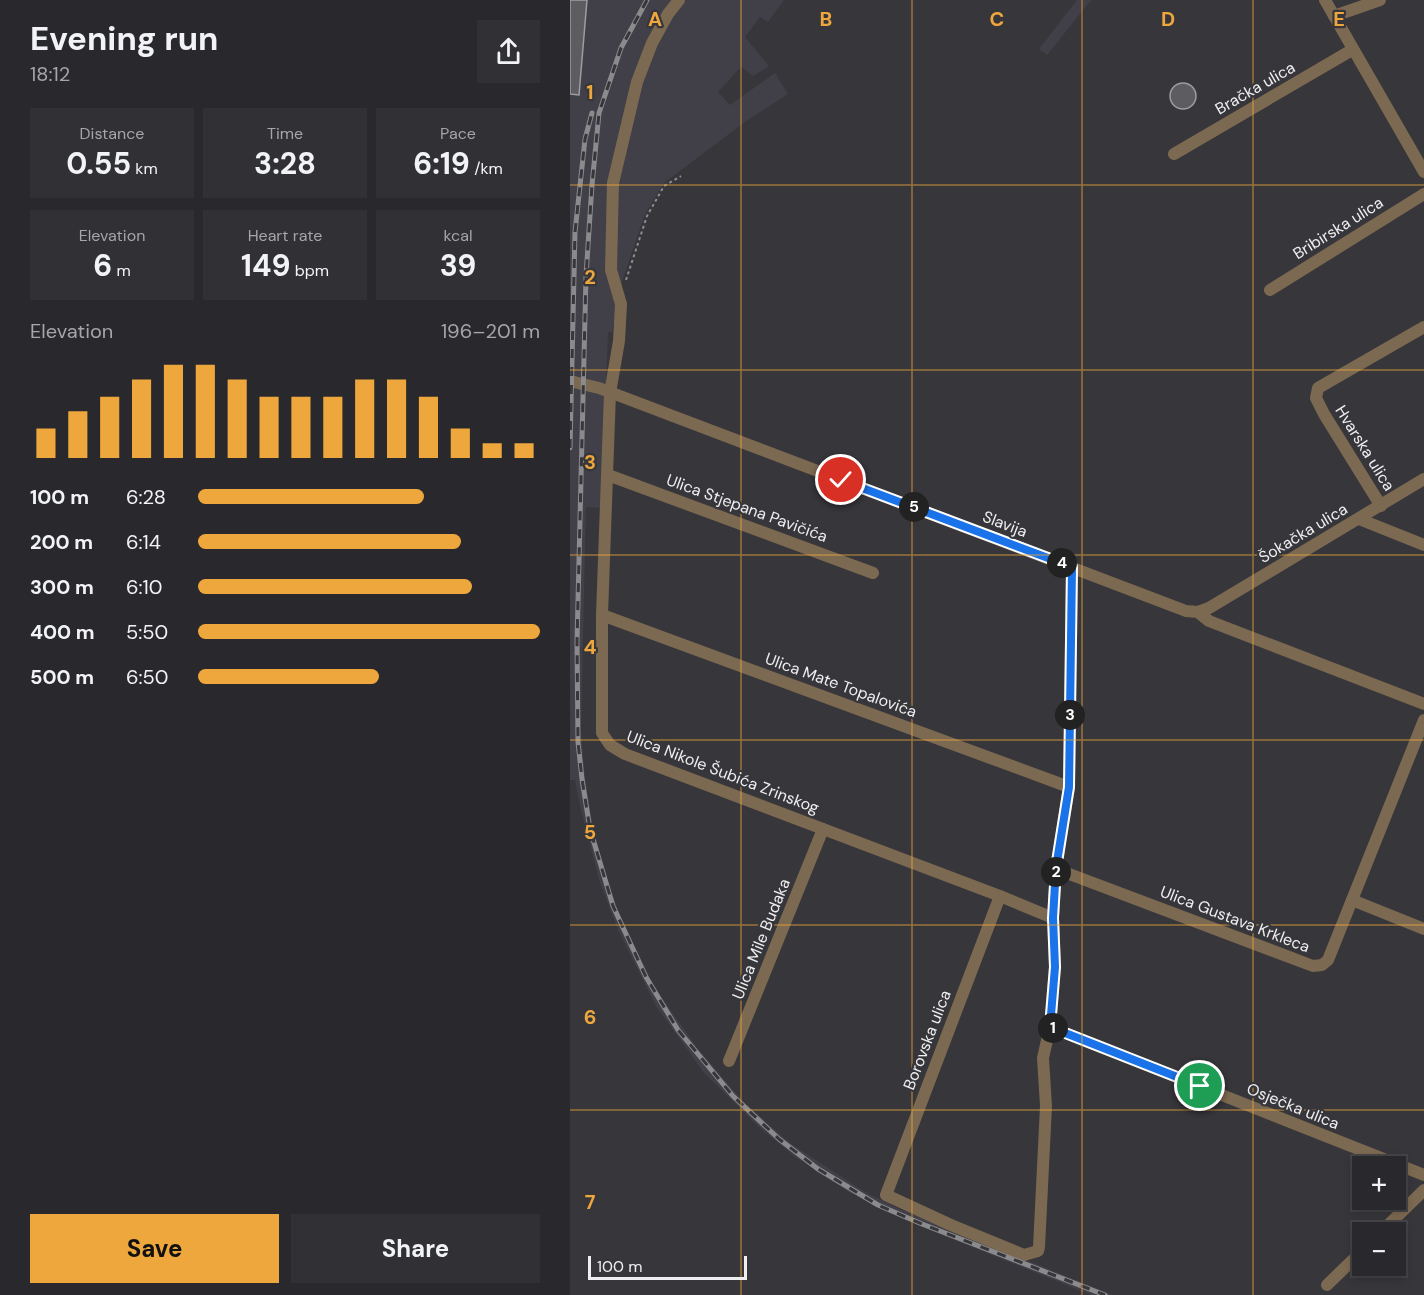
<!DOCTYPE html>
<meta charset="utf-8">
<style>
:root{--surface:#29282c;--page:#313034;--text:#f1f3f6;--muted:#a5a6a9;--line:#454448;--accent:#eea73d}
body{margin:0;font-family:"DM Sans",sans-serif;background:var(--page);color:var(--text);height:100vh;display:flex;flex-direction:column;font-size:22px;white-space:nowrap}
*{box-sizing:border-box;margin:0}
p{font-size:20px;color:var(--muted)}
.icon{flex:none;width:33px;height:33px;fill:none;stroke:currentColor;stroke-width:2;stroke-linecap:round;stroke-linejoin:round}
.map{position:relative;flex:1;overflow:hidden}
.drawer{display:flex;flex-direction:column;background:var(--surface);width:570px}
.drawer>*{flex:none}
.tools{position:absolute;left:782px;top:1156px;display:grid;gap:12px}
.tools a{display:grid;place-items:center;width:54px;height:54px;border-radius:0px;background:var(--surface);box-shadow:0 3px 9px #0003,0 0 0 2px var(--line);font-size:30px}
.scale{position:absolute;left:18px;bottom:15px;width:159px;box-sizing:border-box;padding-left:6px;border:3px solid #efeff2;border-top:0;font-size:16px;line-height:21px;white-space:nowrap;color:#efeff2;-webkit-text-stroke:4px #37363a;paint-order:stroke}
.pin{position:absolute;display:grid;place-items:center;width:51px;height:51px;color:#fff;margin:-26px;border:3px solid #fff;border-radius:50%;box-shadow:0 2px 6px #0007}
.km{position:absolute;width:30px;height:30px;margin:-15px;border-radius:50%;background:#222;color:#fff;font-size:16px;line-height:30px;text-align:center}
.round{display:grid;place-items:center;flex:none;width:63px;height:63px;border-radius:0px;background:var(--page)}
.summary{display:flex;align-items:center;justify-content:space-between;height:102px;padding:0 30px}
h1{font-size:33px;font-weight:700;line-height:45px}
.metrics{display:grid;grid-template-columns:repeat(3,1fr);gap:9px;height:102px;padding:6px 30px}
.metrics div{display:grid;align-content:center;border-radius:0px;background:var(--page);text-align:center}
.metrics b{font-size:30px;font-weight:700}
.metrics small{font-size:16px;font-weight:400}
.metrics p{font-size:16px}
.chart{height:168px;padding:12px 30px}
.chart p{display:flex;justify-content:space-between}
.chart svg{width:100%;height:108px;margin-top:6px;stroke:var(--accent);stroke-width:6}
.action{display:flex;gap:12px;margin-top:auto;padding:12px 30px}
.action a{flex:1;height:69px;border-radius:0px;background:var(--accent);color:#111;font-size:24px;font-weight:700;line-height:69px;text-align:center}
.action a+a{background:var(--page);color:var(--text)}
ul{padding:0 30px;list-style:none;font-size:20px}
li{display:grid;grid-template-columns:96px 72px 1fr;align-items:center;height:45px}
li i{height:15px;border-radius:8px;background:var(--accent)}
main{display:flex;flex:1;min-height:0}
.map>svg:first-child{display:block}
</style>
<main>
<section class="drawer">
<div class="summary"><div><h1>Evening run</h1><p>18:12</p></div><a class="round"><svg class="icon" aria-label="share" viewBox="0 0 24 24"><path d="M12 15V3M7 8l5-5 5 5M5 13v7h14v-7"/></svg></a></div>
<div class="metrics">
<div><p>Distance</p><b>0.55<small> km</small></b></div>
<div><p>Time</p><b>3:28</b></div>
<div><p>Pace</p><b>6:19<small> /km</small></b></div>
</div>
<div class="metrics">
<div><p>Elevation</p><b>6<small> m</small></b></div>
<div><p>Heart rate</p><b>149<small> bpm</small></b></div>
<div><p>kcal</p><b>39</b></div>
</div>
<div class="chart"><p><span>Elevation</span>196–201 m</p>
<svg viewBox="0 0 160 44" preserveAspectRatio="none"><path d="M5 44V32M15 44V25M25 44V19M35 44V12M45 44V6M55 44V6M65 44V12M75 44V19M85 44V19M95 44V19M105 44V12M115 44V12M125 44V19M135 44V32M145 44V38M155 44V38"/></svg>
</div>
<ul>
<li><b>100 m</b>6:28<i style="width:66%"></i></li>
<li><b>200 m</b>6:14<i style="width:77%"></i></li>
<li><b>300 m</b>6:10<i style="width:80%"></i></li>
<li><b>400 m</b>5:50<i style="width:100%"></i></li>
<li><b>500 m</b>6:50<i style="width:53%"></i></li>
</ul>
<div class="action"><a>Save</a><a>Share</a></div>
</section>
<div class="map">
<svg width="854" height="1295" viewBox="0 0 854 1295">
<rect width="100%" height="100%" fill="#37363a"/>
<!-- built -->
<g fill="#413f48">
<path d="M0,0H214L198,22L190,17L175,37L199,66L183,76L171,67L148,92L160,105L205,73L218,94L179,119L94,183L75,214L52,282L42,332H38L31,508L16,507L11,731L15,778L22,822L37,880L50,915L85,988L128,1049L172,1100L220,1143L295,1192L330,1209L543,1295H521L330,1218L277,1191L224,1156L189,1127L134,1073L86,1006L48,930L29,880L10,806L5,780H0Z"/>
<path d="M507,0H521L477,55L469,49Z"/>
</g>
<!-- building -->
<g fill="#5d5c61" stroke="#9e9da2" stroke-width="1.5">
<path d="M0,0H17L9,95L0,94Z"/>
<circle cx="613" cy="96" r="13"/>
</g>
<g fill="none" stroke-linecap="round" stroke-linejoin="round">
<!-- path -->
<path stroke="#8d8c90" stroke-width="2" stroke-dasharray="3 3" stroke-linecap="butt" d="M56,280L77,216L94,186L111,176"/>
<!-- minor -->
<g stroke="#7c6951" stroke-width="12">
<path d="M109,0L98,14L82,43L67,82L43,183L41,270L51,304L49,341L40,393L32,615V733L40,745L55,754L430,896L483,918"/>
<path d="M755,0L854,172"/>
<path d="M764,16L810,0"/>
<path d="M604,154L782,50"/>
<path d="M700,290L854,194"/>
<path d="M0,381L29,388L616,611L628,612L639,621L854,704"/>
<path d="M38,475L303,573"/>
<path d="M811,506L754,414L746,398L748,388L854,327"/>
<path d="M789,519L854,545"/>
<path d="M628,612L639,608L854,479"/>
<path d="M32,615L499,787"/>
<path d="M486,869L743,966L752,965L758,960L854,720"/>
<path d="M430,896L316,1195L381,1225L454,1255L468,1251L469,1247L476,1106L473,1058L480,1027L485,967L483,918L486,869L499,787L502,567"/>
<path d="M782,900L854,929"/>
<path d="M480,1027L854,1175"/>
<path d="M159,1061L253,829"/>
<path d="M810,1233L854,1190"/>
<path d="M757,1285L792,1251"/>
</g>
<defs>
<g id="rail">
<path d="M77,0L51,48L29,113L22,185L16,276L7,642L8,742L12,779L20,829L43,906L76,977L108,1030L163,1096L209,1139L248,1169L308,1205L352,1224L535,1295"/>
<path d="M0,448L5,232L15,139L22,113"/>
</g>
</defs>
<!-- rail casing -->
<use href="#rail" stroke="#8b8b8e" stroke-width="5"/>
<!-- rail -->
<use href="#rail" stroke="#37363a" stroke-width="3" stroke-dasharray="9" stroke-linecap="butt"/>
</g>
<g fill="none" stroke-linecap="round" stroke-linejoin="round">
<defs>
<path id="route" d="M271,480L502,567L499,787L486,868L483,918L485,967L480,1027L630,1086"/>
</defs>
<!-- route casing -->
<use href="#route" stroke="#fff" stroke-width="12"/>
<!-- route -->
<use href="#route" stroke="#1a73e8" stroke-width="8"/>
</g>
<!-- grid -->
<path fill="none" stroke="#eea73d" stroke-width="1.5" stroke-opacity="0.55" d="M171,0V1295M342,0V1295M512,0V1295M683,0V1295M0,185H854M0,370H854M0,555H854M0,740H854M0,925H854M0,1110H854"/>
<g text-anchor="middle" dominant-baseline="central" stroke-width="4.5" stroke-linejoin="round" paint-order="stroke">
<!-- street labels -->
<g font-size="16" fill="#efeff2" stroke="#37363a">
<text transform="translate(685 88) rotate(-30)">Bračka ulica</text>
<text transform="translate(768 228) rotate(-32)">Bribirska ulica</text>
<text transform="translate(795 448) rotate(58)">Hvarska ulica</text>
<text transform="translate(177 508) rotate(20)">Ulica Stjepana Pavičića</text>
<text transform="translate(435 524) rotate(21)">Slavija</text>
<text transform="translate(733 533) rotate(-31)">Šokačka ulica</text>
<text transform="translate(271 685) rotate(20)">Ulica Mate Topalovića</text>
<text transform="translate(153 772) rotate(21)">Ulica Nikole Šubića Zrinskog</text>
<text transform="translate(665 919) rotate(21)">Ulica Gustava Krkleca</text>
<text transform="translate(191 939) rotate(-68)">Ulica Mile Budaka</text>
<text transform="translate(357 1040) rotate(-69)">Borovska ulica</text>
<text transform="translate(723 1106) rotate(22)">Osječka ulica</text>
</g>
</g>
<g font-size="20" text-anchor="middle" font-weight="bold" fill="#eea73d" stroke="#37363a" stroke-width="4.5" stroke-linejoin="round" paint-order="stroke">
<text x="85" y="26">A</text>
<text x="256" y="26">B</text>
<text x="427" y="26">C</text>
<text x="598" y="26">D</text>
<text x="769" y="26">E</text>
<text x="20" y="99">1</text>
<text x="20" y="284">2</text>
<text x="20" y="469">3</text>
<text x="20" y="654">4</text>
<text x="20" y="839">5</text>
<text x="20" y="1024">6</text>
<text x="20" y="1209">7</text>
</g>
</svg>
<div class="tools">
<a>+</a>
<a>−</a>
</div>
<div class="scale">100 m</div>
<div class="pin" style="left:630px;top:1086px;background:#1e9e55"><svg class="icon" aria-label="arrive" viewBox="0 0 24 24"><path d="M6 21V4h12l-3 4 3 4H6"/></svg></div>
<div class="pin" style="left:271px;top:480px;background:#d93025"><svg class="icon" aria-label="check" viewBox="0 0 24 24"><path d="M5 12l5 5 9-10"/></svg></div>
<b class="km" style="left:483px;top:1028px">1</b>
<b class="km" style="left:486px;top:872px">2</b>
<b class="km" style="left:500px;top:715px">3</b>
<b class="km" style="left:492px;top:563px">4</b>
<b class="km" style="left:344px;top:507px">5</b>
</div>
</main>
